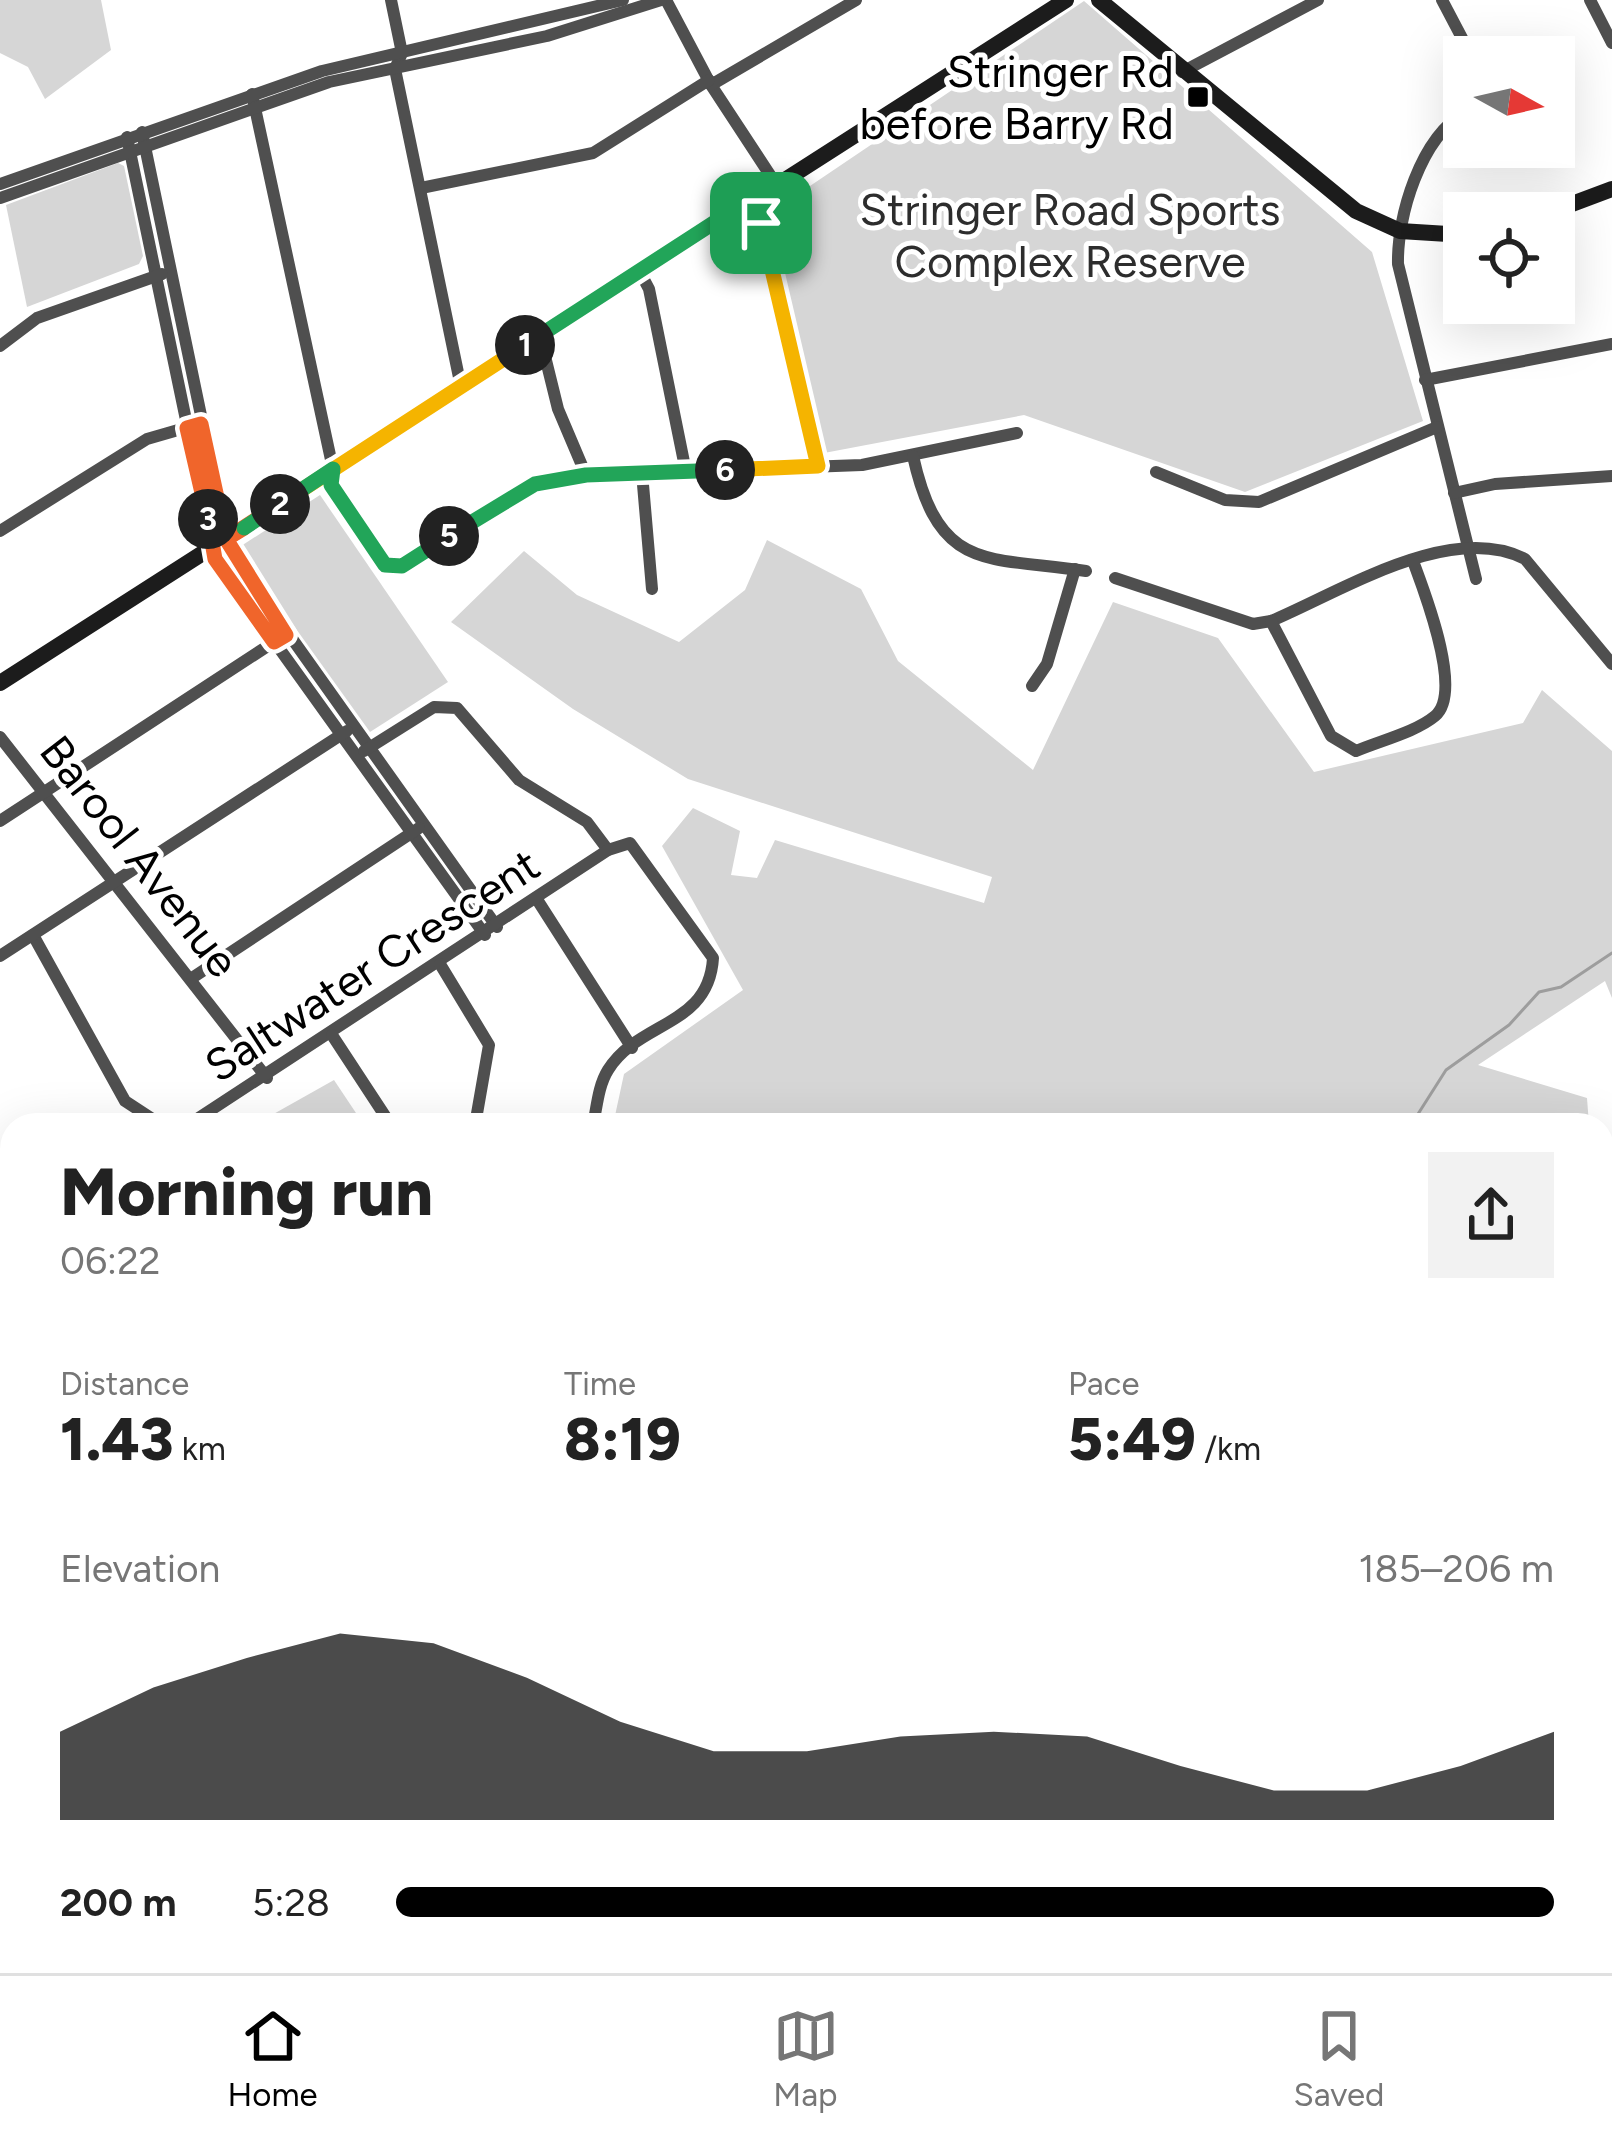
<!DOCTYPE html>
<meta charset="utf-8">
<style>
:root{--surface:#fff;--page:#f2f2f2;--text:#222;--muted:#767676;--line:#e0e0e0;--accent:#000}
body{margin:0;font-family:Figtree,sans-serif;background:var(--page);color:var(--text);height:100vh;display:flex;flex-direction:column;font-size:45px;white-space:nowrap}
*{box-sizing:border-box;margin:0}
p{font-size:39px;color:var(--muted)}
.icon{flex:none;width:66px;height:66px;fill:none;stroke:currentColor;stroke-width:2;stroke-linecap:round;stroke-linejoin:round}
.map{position:relative;flex:1;overflow:hidden}
.details{position:absolute;left:0px;top:1113px;width:1614px;height:861px;display:flex;flex-direction:column;background:var(--surface);border-radius:36px 36px 0 0;box-shadow:0 12px 48px #0002}
.details>*{flex:none}
.needle{width:78px;rotate:98deg}
.tools{position:absolute;left:1443px;top:36px;display:grid;gap:24px}
.tools a{display:grid;place-items:center;width:132px;height:132px;border-radius:0px;background:var(--surface);box-shadow:0 12px 48px #0002;font-size:60px}
.pin{position:absolute;display:grid;place-items:center;width:102px;height:102px;color:#fff;margin:-51px;border-radius:24px;box-shadow:0 6px 18px #0006}
.km{position:absolute;width:60px;height:60px;margin:-30px;border-radius:50%;background:#222;color:#fff;font-size:33px;line-height:60px;text-align:center}
.round{display:grid;place-items:center;flex:none;width:126px;height:126px;border-radius:0px;background:var(--page)}
.overview{display:flex;align-items:center;justify-content:space-between;height:204px;padding:0 60px}
h1{font-size:66px;font-weight:800;line-height:90px}
.metrics{display:grid;grid-template-columns:repeat(3,1fr);gap:18px;height:204px;padding:12px 60px}
.metrics div{display:grid;align-content:center}
.metrics b{font-size:60px;font-weight:800}
.metrics small{font-size:33px;font-weight:400}
.metrics p{font-size:33px}
.chart{height:336px;padding:24px 60px}
.chart p{display:flex;justify-content:space-between}
.chart svg{width:100%;height:216px;margin-top:12px;fill:var(--accent);opacity:.7}
ul{padding:0 60px;list-style:none;font-size:39px}
li{display:grid;grid-template-columns:192px 144px 1fr;align-items:center;height:90px}
li i{height:30px;border-radius:15px;background:var(--accent)}
.menu{display:flex;justify-content:space-around;align-items:center;height:168px;border-top:3px solid var(--line);background:var(--surface);font-size:33px;color:var(--muted)}
.menu a{display:grid;justify-items:center;gap:6px}
.menu .selected{color:var(--accent)}
.map>svg:first-child{display:block}
</style>
<div class="map">
<svg width="1612" height="1973" viewBox="0 0 1612 1973">
<rect width="100%" height="100%" fill="#fff"/>
<!-- green -->
<g fill="#d6d6d6">
<path d="M0,0H101L111,50L45,99L28,67L0,53Z"/>
<path d="M1084,1L1372,252L1423,421L1245,492L1024,415L824,453L770,213Z"/>
<path d="M118,163L124,166L143,256L139,264L27,307L6,205Z"/>
<path d="M320,495L448,682L370,732L238,548Z"/>
<path d="M767,540L861,589L898,661L1033,770L1113,602L1218,638L1314,772L1523,723L1542,690L1612,751V998L1605,981L1478,1065L1587,1098L1589,1125H613L624,1074L743,990L662,846L693,808L740,831L731,875L757,878L775,840L984,903L992,877L688,779L573,709L451,622L524,551L577,595L679,642L745,590Z"/>
<path d="M334,1080L364,1125H254Z"/>
<path d="M12,1199V1536L0,1529V1201Z"/>
<path d="M866,1962H1127L1133,1973H856Z"/>
</g>
<g fill="none" stroke-linecap="round" stroke-linejoin="round">
<!-- stream -->
<g stroke="#9d9d9d" stroke-width="3">
<path d="M1411,1125L1446,1070L1509,1025L1539,992L1561,987L1612,953"/>
<path d="M974,1973L978,1962"/>
</g>
<!-- street -->
<g stroke="#4f4f4f" stroke-width="12">
<path d="M391,0L402,53L395,69L461,387"/>
<path d="M666,0L711,85L776,184"/>
<path d="M1442,0L1472,57"/>
<path d="M1590,0L1612,43"/>
<path d="M1182,72L1318,0"/>
<path d="M711,85L856,0"/>
<path d="M252,94L333,469L331,485L385,565L402,566L535,484L586,475L862,465L1017,433"/>
<path d="M1464,113C1421,138 1397,215 1398,264L1476,579"/>
<path d="M142,132L229,550L497,927"/>
<path d="M127,137L215,559L485,935"/>
<path d="M0,184L322,71L623,0"/>
<path d="M421,188L593,153L709,80"/>
<path d="M0,198L329,82L547,36L661,0"/>
<path d="M749,200L766,233L818,466"/>
<path d="M640,272L649,289L686,472"/>
<path d="M540,336L558,409L586,475"/>
<path d="M0,346L37,318L162,274"/>
<path d="M1425,380L1612,344"/>
<path d="M913,456C939,573 986,556 1086,571"/>
<path d="M1156,472L1225,500L1259,502L1437,427"/>
<path d="M642,473L652,589"/>
<path d="M1454,493L1495,484L1612,476"/>
<path d="M0,531L147,439L192,426"/>
<path d="M1115,578L1253,624L1271,621C1342,591 1451,521 1525,559L1612,664"/>
<path d="M1271,621L1331,736L1356,751C1379,741 1416,732 1435,716C1464,692 1424,591 1413,561"/>
<path d="M1032,686L1047,664L1075,569"/>
<path d="M0,737L267,1078"/>
<path d="M364,751L434,707L457,708L519,780L587,822L608,850"/>
<path d="M0,821L280,638"/>
<path d="M538,901L632,1048"/>
<path d="M33,935L125,1101L157,1122L191,1123L608,850L630,843L713,958C709,1027 638,1021 608,1070C598,1086 597,1107 593,1125"/>
<path d="M0,956L347,731"/>
<path d="M440,964L489,1045L475,1125"/>
<path d="M192,978L419,828"/>
<path d="M332,1035L391,1125"/>
<path d="M0,1864L12,1857"/>
<path d="M250,1962L254,1973"/>
<path d="M331,1973L341,1962"/>
</g>
<!-- secondary -->
<g stroke="#1c1c1c" stroke-width="16">
<path d="M1099,0L1356,211L1400,231L1464,235"/>
<path d="M1548,213L1612,189"/>
<path d="M0,683L1066,0"/>
</g>
</g>
<g fill="none" stroke-linecap="round" stroke-linejoin="round">
<defs>
<path id="split-1" d="M525,345L749,200L761,223"/>
<path id="split-2" d="M280,504L525,345"/>
<path id="split-3" d="M208,519L187,428L201,424L226,539L280,504"/>
<path id="split-4" d="M208,519L215,559L274,642L286,635L226,539L244,528"/>
<path id="split-5" d="M244,528L333,469L331,485L385,565L402,566L449,536"/>
<path id="split-6" d="M449,536L535,484L586,475L725,470"/>
<path id="split-7" d="M725,470L818,466L761,223"/>
</defs>
<!-- split-1 casing -->
<use href="#split-1" stroke="#fff" stroke-width="24"/>
<!-- split-2 casing -->
<use href="#split-2" stroke="#fff" stroke-width="24"/>
<!-- split-3 casing -->
<use href="#split-3" stroke="#fff" stroke-width="24"/>
<!-- split-4 casing -->
<use href="#split-4" stroke="#fff" stroke-width="24"/>
<!-- split-5 casing -->
<use href="#split-5" stroke="#fff" stroke-width="24"/>
<!-- split-6 casing -->
<use href="#split-6" stroke="#fff" stroke-width="24"/>
<!-- split-7 casing -->
<use href="#split-7" stroke="#fff" stroke-width="24"/>
<!-- split-1 -->
<use href="#split-1" stroke="#22a559" stroke-width="15"/>
<!-- split-2 -->
<use href="#split-2" stroke="#f5b400" stroke-width="15"/>
<!-- split-3 -->
<use href="#split-3" stroke="#f0652b" stroke-width="15"/>
<!-- split-4 -->
<use href="#split-4" stroke="#f0652b" stroke-width="15"/>
<!-- split-5 -->
<use href="#split-5" stroke="#22a559" stroke-width="15"/>
<!-- split-6 -->
<use href="#split-6" stroke="#22a559" stroke-width="15"/>
<!-- split-7 -->
<use href="#split-7" stroke="#f5b400" stroke-width="15"/>
</g>
<!-- markers -->
<rect fill="#000" stroke="#fff" stroke-width="4.5" x="1186" y="85" width="24" height="24" rx="6"/>
<g text-anchor="middle" dominant-baseline="central" stroke-width="10" stroke-linejoin="round" paint-order="stroke">
<!-- poi labels -->
<g font-size="45" fill="#000" stroke="#fff" text-anchor="end">
<text x="1174" y="71">Stringer Rd<tspan x="1174" dy="52">before Barry Rd</tspan></text>
</g>
<!-- park labels -->
<g font-size="45" fill="#2d2d2d" stroke="#fff">
<text x="1070" y="209">Stringer Road Sports<tspan x="1070" dy="52">Complex Reserve</tspan></text>
</g>
<!-- street labels -->
<g font-size="45" fill="#000" stroke="#fff">
<text transform="translate(140 856) rotate(52)">Barool Avenue</text>
<text transform="translate(372 965) rotate(-33)">Saltwater Crescent</text>
</g>
</g>
</svg>
<div class="tools">
<a><svg class="needle" viewBox="-14 -14 28 28"><path d="M0-13l5 13h-10z" fill="#e53935"/><path d="M0 13l5-13h-10z" fill="#767676"/></svg></a>
<a><svg class="icon" aria-label="locate" viewBox="0 0 24 24"><circle cx="12" cy="12" r="6"/><path d="M12 2v4M12 18v4M2 12h4M18 12h4"/></svg></a>
</div>
<div class="pin" style="left:761px;top:223px;background:#1e9e55"><svg class="icon" aria-label="arrive" viewBox="0 0 24 24"><path d="M6 21V4h12l-3 4 3 4H6"/></svg></div>
<b class="km" style="left:525px;top:345px">1</b>
<b class="km" style="left:280px;top:504px">2</b>
<b class="km" style="left:208px;top:519px">3</b>
<b class="km" style="left:449px;top:536px">5</b>
<b class="km" style="left:725px;top:470px">6</b>
<section class="details">
<div class="overview"><div><h1>Morning run</h1><p>06:22</p></div><a class="round"><svg class="icon" aria-label="share" viewBox="0 0 24 24"><path d="M12 15V3M7 8l5-5 5 5M5 13v7h14v-7"/></svg></a></div>
<div class="metrics">
<div><p>Distance</p><b>1.43<small> km</small></b></div>
<div><p>Time</p><b>8:19</b></div>
<div><p>Pace</p><b>5:49<small> /km</small></b></div>
</div>
<div class="chart"><p><span>Elevation</span>185–206 m</p>
<svg viewBox="0 0 160 44" preserveAspectRatio="none"><path d="M0 44V26L10 17L20 11L30 6L40 8L50 15L60 24L70 30L80 30L90 27L100 26L110 27L120 33L130 38L140 38L150 33L160 26V44z"/></svg>
</div>
<ul>
<li><b>200 m</b>5:28<i style="width:100%"></i></li>
</ul>
</section>
</div>
<nav class="menu">
<a class="selected"><svg class="icon" aria-label="home" viewBox="0 0 24 24"><path d="M3 11l9-7 9 7M6 9v11h12V9"/></svg>Home</a>
<a><svg class="icon" aria-label="map" viewBox="0 0 24 24"><path d="M3 6l6-2 6 2 6-2v14l-6 2-6-2-6 2zM9 4v14M15 6v14"/></svg>Map</a>
<a><svg class="icon" aria-label="saved" viewBox="0 0 24 24"><path d="M7 4h10v16l-5-4-5 4z"/></svg>Saved</a>
</nav>
